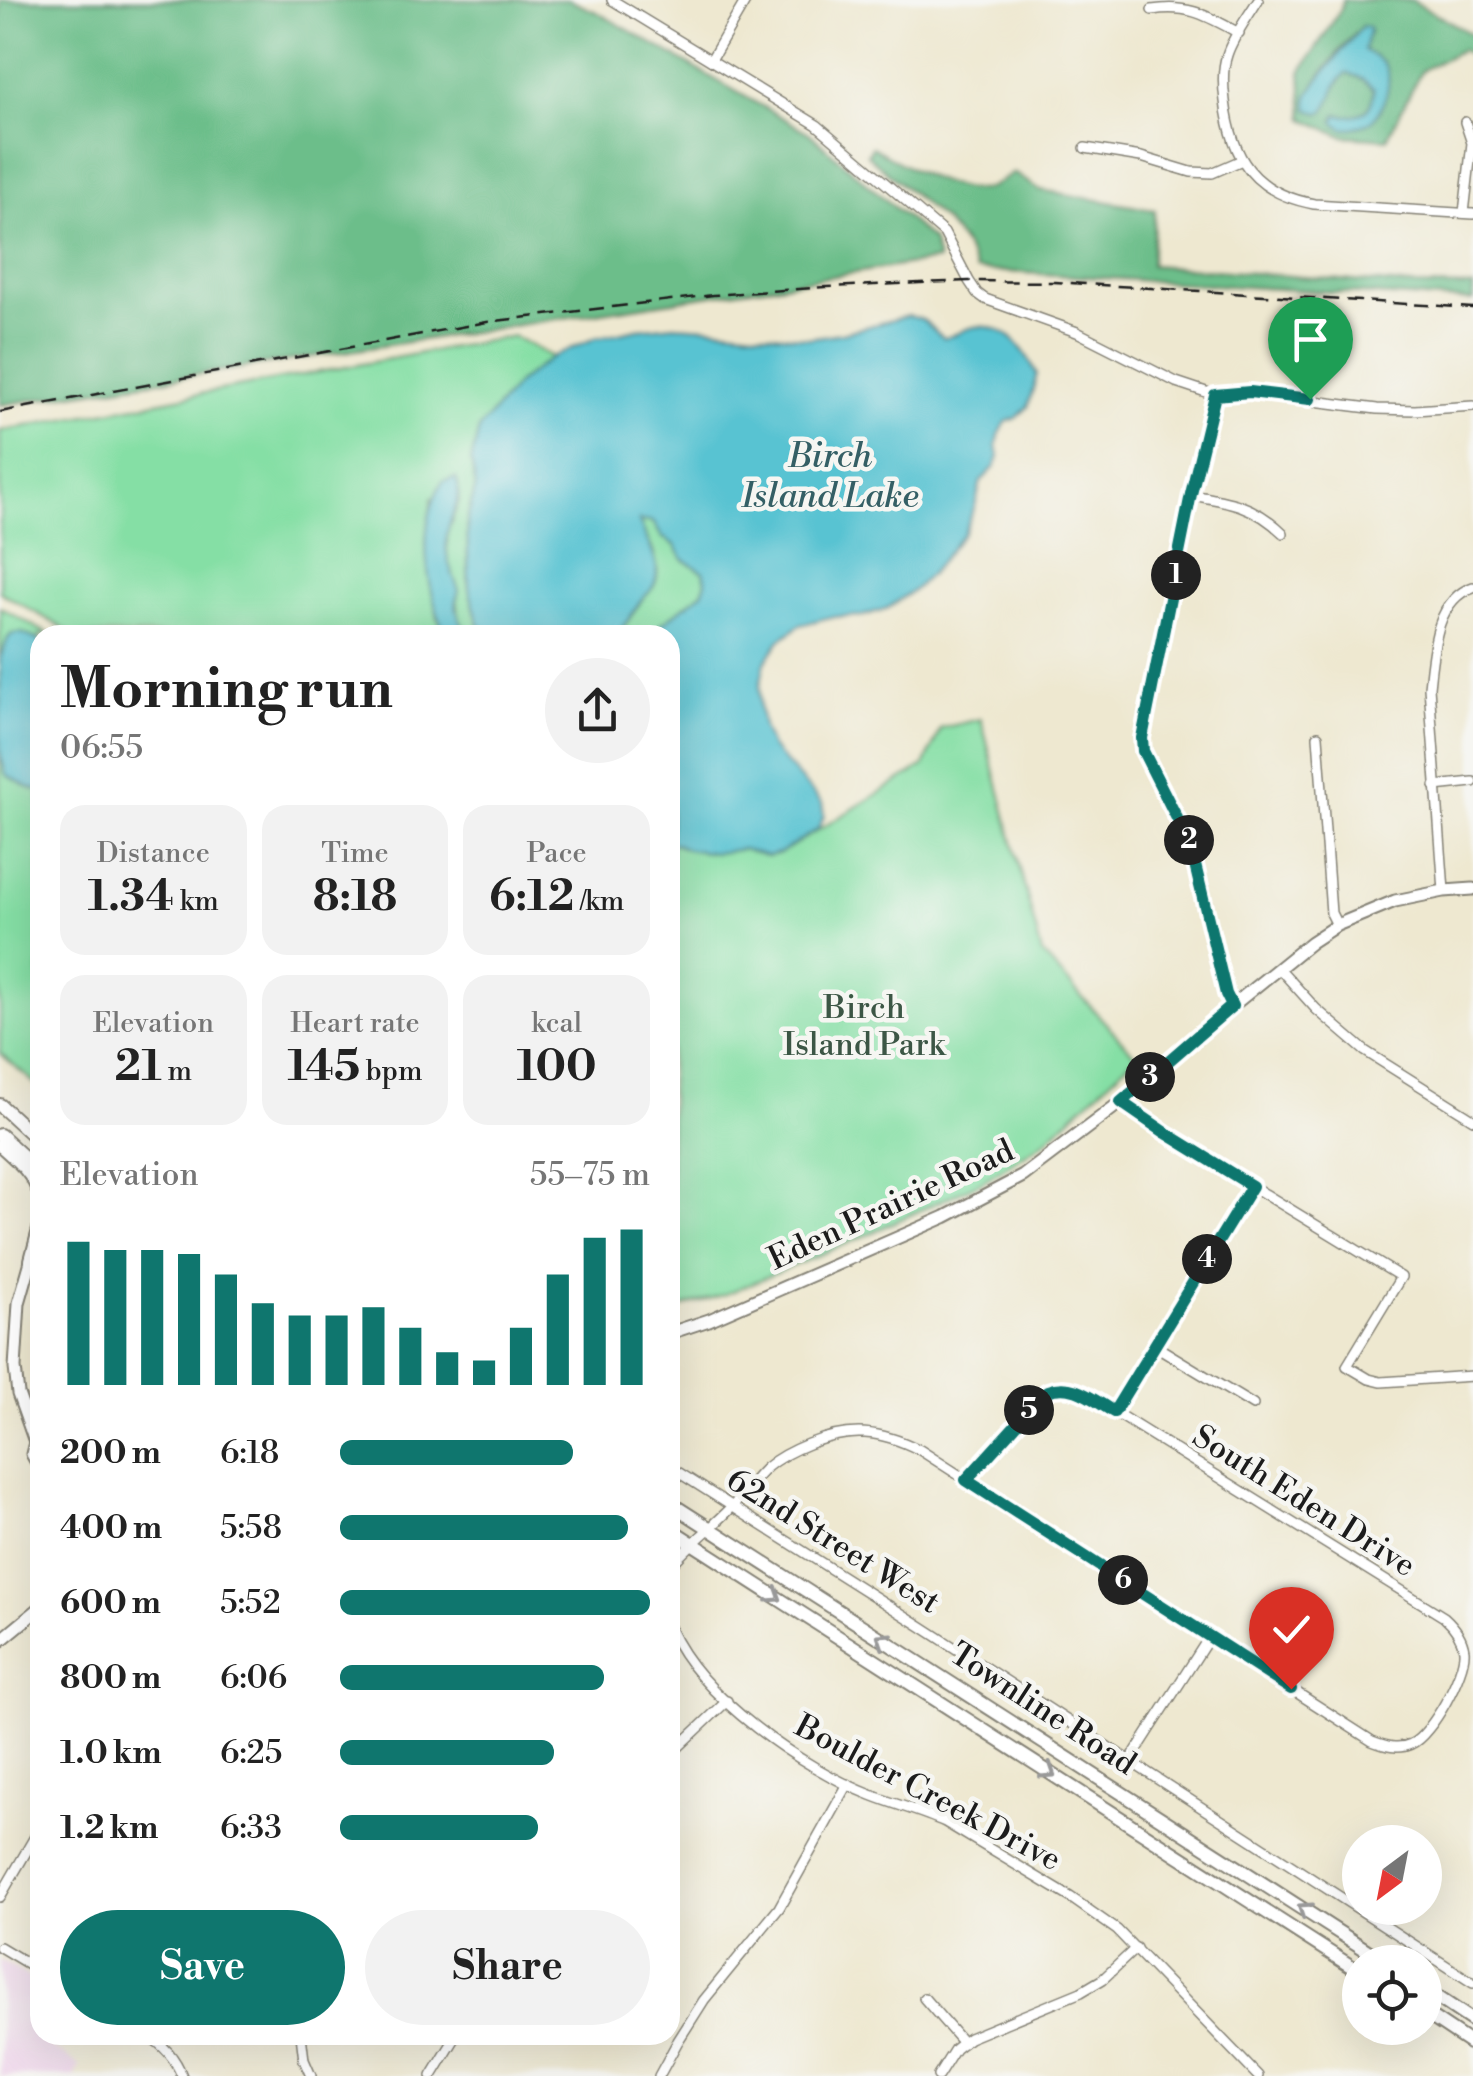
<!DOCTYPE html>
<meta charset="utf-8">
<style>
:root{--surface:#fff;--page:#f2f2f2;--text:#222;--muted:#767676;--accent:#0f766e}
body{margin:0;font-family:"Libre Bodoni",serif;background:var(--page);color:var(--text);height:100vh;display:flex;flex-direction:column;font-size:38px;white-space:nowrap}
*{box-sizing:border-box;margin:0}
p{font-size:32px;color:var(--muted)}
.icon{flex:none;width:55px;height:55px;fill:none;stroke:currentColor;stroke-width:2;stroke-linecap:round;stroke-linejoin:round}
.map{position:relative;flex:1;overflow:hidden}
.sheet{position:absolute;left:30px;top:625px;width:650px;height:1420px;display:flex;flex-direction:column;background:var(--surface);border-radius:30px;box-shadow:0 10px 40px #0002}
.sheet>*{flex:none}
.needle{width:65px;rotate:212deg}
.tools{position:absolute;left:1342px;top:1825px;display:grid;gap:20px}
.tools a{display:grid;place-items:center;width:100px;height:100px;border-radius:50%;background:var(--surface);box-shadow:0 10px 40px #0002;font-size:50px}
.pin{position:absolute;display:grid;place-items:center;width:85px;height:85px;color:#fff;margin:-102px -42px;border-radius:50% 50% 50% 0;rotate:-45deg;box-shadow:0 0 10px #0007}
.pin .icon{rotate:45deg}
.km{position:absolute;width:50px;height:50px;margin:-25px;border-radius:50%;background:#222;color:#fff;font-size:28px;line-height:50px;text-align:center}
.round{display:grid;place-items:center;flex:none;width:105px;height:105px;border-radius:52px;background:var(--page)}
.summary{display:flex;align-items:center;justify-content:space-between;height:170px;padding:0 30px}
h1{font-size:55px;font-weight:800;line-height:75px}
.metrics{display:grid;grid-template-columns:repeat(3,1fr);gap:15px;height:170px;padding:10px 30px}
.metrics div{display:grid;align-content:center;border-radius:25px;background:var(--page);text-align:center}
.metrics b{font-size:42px;font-weight:800}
.metrics small{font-size:28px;font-weight:400}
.metrics p{font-size:28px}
.chart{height:280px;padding:20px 30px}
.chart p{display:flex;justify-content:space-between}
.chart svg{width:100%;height:180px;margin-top:10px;stroke:var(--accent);stroke-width:6}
.action{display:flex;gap:20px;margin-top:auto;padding:20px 30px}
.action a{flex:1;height:115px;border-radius:60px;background:var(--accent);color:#fff;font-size:40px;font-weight:800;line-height:115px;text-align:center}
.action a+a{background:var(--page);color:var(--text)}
ul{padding:0 30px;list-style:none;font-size:32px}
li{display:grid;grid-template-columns:160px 120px 1fr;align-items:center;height:75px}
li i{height:25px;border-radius:12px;background:var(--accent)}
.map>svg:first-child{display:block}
</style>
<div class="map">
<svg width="1473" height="2076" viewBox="0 0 1473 2076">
<rect width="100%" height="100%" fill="#f6f6f2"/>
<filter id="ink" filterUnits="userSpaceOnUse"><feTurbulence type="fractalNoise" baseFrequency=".01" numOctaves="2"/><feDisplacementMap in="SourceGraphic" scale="20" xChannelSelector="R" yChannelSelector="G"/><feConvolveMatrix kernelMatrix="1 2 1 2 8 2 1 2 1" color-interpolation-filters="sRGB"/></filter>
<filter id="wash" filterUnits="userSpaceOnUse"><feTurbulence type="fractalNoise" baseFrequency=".0048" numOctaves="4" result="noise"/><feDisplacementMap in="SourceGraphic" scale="40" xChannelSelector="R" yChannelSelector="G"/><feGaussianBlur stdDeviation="2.25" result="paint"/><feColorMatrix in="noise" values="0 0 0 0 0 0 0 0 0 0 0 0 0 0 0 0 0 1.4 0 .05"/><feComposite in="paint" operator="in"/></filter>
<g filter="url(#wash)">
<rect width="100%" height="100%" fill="#eee8d0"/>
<!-- built -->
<path fill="#edd1e9" d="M0,1960L40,1984V2035H57L51,2047L80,2066L74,2076H0Z"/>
<!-- green -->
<g fill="#85dfa5" stroke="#507e60" stroke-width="2.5">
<path d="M513,336L552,357L518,383L479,429L471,462L476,487L467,519L468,567L469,589L479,624L487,635H469L459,621L456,581L451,575L447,559V532L459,501L432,498L426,543L438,618L445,635H75L0,592V431Z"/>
<path d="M638,521H653L662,537L675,545L683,559L704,572L706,582L702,593L647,635H616C626,624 633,614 640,602C643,597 648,594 651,590C667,570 648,540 638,521Z"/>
<path d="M0,607L50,635H40V1088L0,1053Z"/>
<path d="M981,719L1042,954L1136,1056L1044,1142L982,1182L862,1237L726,1294L672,1310L670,1307V842L687,849L715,853L742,849L767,856L780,853L924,766L941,728Z"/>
</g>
<!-- forest -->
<g fill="#6cbe8a" stroke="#446d53" stroke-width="2.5" fill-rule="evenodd">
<path d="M0,0H569L597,12L809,133L932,240L938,260L0,405Z"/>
<path d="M1343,0H1411L1473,35V56L1461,50L1421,71L1387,139L1343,136L1304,119L1301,72L1341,9ZM1362,26L1369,32L1363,47L1364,50L1377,59L1380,110L1372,120L1335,119L1339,114L1345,117L1362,114L1373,101L1374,88L1361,78L1347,73C1335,83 1330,94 1327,109L1319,113L1307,102C1312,83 1346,41 1362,26Z"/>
<path d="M872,147C899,163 953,194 985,189C994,187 1005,177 1013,173L1041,190L1155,210L1151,265L1416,286L1473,287V301L976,270L965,246L944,221L867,155Z"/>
</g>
<!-- water -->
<g fill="#58c3d2" stroke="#3a7077" stroke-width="2.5">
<path d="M1362,26L1368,27L1369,30L1364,50C1370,54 1379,58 1384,65C1395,80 1383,114 1368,123C1361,128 1352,128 1344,129L1334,122L1337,115C1357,118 1373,113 1374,89L1361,78L1347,73C1330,87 1335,100 1324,112L1319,113L1308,109V96L1316,83Z"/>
<path d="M908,316L922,319L943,338C955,336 963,329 974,327C1007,323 1024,348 1037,374L1028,407L1016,418L1006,422L999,435L997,445L999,457L995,467L981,481L975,506L964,533L931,573L915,589L888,608L863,616L830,617L800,625L780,640L765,662L760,686V707L763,727L771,747L822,803L824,816L818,829L780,853L767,856L742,849L715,853L687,849L670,842V635H647L702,593L706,582L704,572L683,559L675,545L662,537L653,522L639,521C646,540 667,569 651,590C648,594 643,597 640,602C633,614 626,624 616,635H487L479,624L469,589L467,519L476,487L471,462L479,429L518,383L552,357L595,338L637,329L674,325L708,327L809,338L842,333Z"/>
<path d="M456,478C465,501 449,514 447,535C444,559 452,571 459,591C452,606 460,623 469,635H445C427,587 415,527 443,481Z"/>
<path d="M22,633L40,641V791L30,788L6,775L0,753V658L8,638L12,634Z"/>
</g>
</g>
<g filter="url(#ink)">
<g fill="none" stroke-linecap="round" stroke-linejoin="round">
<defs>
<g id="minor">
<path d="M612,0L817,125L944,233L969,281L977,293L985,299L1077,332L1176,382L1215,395L1250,393L1377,409L1415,410L1473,406"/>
<path d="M1258,0C1248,17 1233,36 1227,55C1222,69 1223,86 1225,101C1232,159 1254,193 1314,204L1473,214"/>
<path d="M1152,10C1189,4 1207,16 1239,33"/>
<path d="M711,60L746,0"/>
<path d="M1085,148L1141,157L1191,172L1212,173L1242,160"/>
<path d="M1464,213L1472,143L1465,122"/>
<path d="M1215,395L1191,495L1142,738L1143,751L1190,844L1226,994L1232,1006"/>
<path d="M1191,495C1229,501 1254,505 1283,533"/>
<path d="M1318,736L1331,913L1337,925"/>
<path d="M1435,786L1473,782"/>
<path d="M1444,891L1429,687C1433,652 1435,600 1473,587"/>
<path d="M1279,968L1316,1009L1365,1051L1473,1119"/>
<path d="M1121,1102L1165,1133L1401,1277L1347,1366L1369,1379L1381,1382L1473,1376"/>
<path d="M1154,1345L1253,1405"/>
<path d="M1113,1412L1252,1185"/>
<path d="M670,1467L921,1626L1473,1983"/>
<path d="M670,1567C688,1545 712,1528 731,1508C744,1494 754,1479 767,1467C780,1456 793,1450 808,1444C850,1427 880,1430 920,1450L1372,1741C1385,1746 1398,1750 1411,1744C1431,1736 1466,1672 1464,1650C1462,1636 1454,1626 1444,1617L1079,1390C1067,1386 1059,1386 1047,1391L966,1480"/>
<path d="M670,1629C701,1698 802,1768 871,1795C896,1805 921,1811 945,1822L1070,1897L1117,1930L1258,2076"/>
<path d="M670,1755L727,1701"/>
<path d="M1129,1762L1210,1636"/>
<path d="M0,1897L40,1828"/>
<path d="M0,1947L40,1971"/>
<path d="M924,1998L963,2043"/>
<path d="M147,2035C164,2045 175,2057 182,2076"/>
<path d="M301,2035L304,2060L311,2076"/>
<path d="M432,2076L457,2035"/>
<path d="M659,2076L678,2041L704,2000L779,1908L848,1784"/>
<path d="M938,2076L955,2049L969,2038L1081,1992L1103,1979L1136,1948"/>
</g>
<g id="secondary">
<path d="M33,1254L19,1303L15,1368L18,1394L35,1442L32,1454L40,1468"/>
<path d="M670,1333L709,1320L945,1217L1023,1176L1121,1102L1232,1006L1311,942L1337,925L1395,901L1444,891L1473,889"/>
<path d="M0,1641L40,1608"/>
</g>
<g id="primary">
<path d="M0,1105L40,1142"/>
<path d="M0,1135L40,1172"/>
<path d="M0,1145C17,1160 34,1174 40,1196"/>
<path d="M31,1260L40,1226"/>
<path d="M670,1503L1385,1962"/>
<path d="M670,1529L1360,1972"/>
<path d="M1425,1989L1473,2021"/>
<path d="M1425,2013L1473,2045"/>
</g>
</defs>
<!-- minor casing -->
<use href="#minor" stroke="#858276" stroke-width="12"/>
<!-- secondary casing -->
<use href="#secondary" stroke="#858276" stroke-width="15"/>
<!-- primary casing -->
<use href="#primary" stroke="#858276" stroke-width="16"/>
<!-- minor -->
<use href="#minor" stroke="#fff" stroke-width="9"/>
<!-- secondary -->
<use href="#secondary" stroke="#fff" stroke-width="11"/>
<!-- primary -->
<use href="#primary" stroke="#fff" stroke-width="12"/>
<!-- rail -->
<path stroke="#1c1c1c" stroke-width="2.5" stroke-dasharray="15 8" stroke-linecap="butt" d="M0,412L487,322L713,295L826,287L969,281L1054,282L1473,308"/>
</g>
<!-- one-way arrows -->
<defs><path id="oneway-chevron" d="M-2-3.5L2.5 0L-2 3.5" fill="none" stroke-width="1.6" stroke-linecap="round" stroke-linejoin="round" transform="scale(2.5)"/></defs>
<g stroke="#999">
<use href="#oneway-chevron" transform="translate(775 1596) rotate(33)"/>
<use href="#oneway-chevron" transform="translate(883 1639) rotate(-147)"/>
<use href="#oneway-chevron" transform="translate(1049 1772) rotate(33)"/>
<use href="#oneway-chevron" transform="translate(1304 1909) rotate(-147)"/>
</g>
</g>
<g fill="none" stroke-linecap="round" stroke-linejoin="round" filter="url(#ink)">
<defs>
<path id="route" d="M1291,1689L966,1480L1047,1391C1073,1381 1092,1399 1114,1412L1252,1186L1166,1133L1121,1102L1232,1006L1226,994L1190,844L1143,751L1142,738L1191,494L1215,395L1250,392L1310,399"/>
</defs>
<!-- route casing -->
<use href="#route" stroke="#fff" stroke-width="20"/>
<!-- route -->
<use href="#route" stroke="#0f766e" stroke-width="12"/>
</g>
<g text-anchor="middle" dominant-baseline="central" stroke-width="9" stroke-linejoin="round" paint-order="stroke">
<!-- park labels -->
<g font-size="32" fill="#3c5645" stroke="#f6f6f2">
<text x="864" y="1008">Birch<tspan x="864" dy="37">Island Park</tspan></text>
</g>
<!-- street labels -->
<g font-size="32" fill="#1c1c1c" stroke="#f6f6f2">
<text transform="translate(891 1205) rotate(-25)">Eden Prairie Road</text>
<text transform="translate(1304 1501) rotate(32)">South Eden Drive</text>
<text transform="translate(833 1541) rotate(32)">62nd Street West</text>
<text transform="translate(1043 1709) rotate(33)">Townline Road</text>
<text transform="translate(928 1793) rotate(28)">Boulder Creek Drive</text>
</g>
<!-- water labels -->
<g font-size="35" font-style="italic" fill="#345f65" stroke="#f6f6f2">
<text x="830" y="456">Birch<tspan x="830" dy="40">Island Lake</tspan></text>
</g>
</g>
</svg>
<div class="tools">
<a><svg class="needle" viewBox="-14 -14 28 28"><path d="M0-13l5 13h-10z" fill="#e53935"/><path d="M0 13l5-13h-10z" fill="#767676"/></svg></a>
<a><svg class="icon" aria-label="locate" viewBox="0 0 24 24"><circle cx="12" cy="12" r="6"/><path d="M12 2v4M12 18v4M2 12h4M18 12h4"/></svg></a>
</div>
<div class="pin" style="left:1310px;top:399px;background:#1e9e55"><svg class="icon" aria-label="arrive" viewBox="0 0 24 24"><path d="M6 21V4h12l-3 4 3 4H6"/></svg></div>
<div class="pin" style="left:1291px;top:1689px;background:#d93025"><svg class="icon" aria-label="check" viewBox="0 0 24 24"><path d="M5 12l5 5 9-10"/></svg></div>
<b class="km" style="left:1176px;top:575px">1</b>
<b class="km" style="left:1189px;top:840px">2</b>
<b class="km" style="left:1150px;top:1077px">3</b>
<b class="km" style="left:1207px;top:1259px">4</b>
<b class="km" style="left:1029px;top:1410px">5</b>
<b class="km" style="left:1123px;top:1580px">6</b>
<section class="sheet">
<div class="summary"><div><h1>Morning run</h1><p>06:55</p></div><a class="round"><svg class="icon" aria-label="share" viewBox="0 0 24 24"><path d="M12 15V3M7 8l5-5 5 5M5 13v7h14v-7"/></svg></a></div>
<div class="metrics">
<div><p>Distance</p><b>1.34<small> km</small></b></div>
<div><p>Time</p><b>8:18</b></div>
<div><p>Pace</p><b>6:12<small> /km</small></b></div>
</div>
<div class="metrics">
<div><p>Elevation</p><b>21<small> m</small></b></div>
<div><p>Heart rate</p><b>145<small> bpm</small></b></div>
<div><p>kcal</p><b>100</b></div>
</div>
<div class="chart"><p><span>Elevation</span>55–75 m</p>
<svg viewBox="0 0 160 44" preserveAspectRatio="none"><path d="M5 44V9M15 44V11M25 44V11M35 44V12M45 44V17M55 44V24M65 44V27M75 44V27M85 44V25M95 44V30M105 44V36M115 44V38M125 44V30M135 44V17M145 44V8M155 44V6"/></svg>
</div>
<ul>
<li><b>200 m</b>6:18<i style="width:75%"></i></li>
<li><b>400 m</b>5:58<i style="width:93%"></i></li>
<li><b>600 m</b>5:52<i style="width:100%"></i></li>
<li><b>800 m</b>6:06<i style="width:85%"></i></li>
<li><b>1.0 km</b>6:25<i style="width:69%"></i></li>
<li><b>1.2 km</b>6:33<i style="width:64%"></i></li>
</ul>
<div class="action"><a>Save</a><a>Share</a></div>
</section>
</div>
